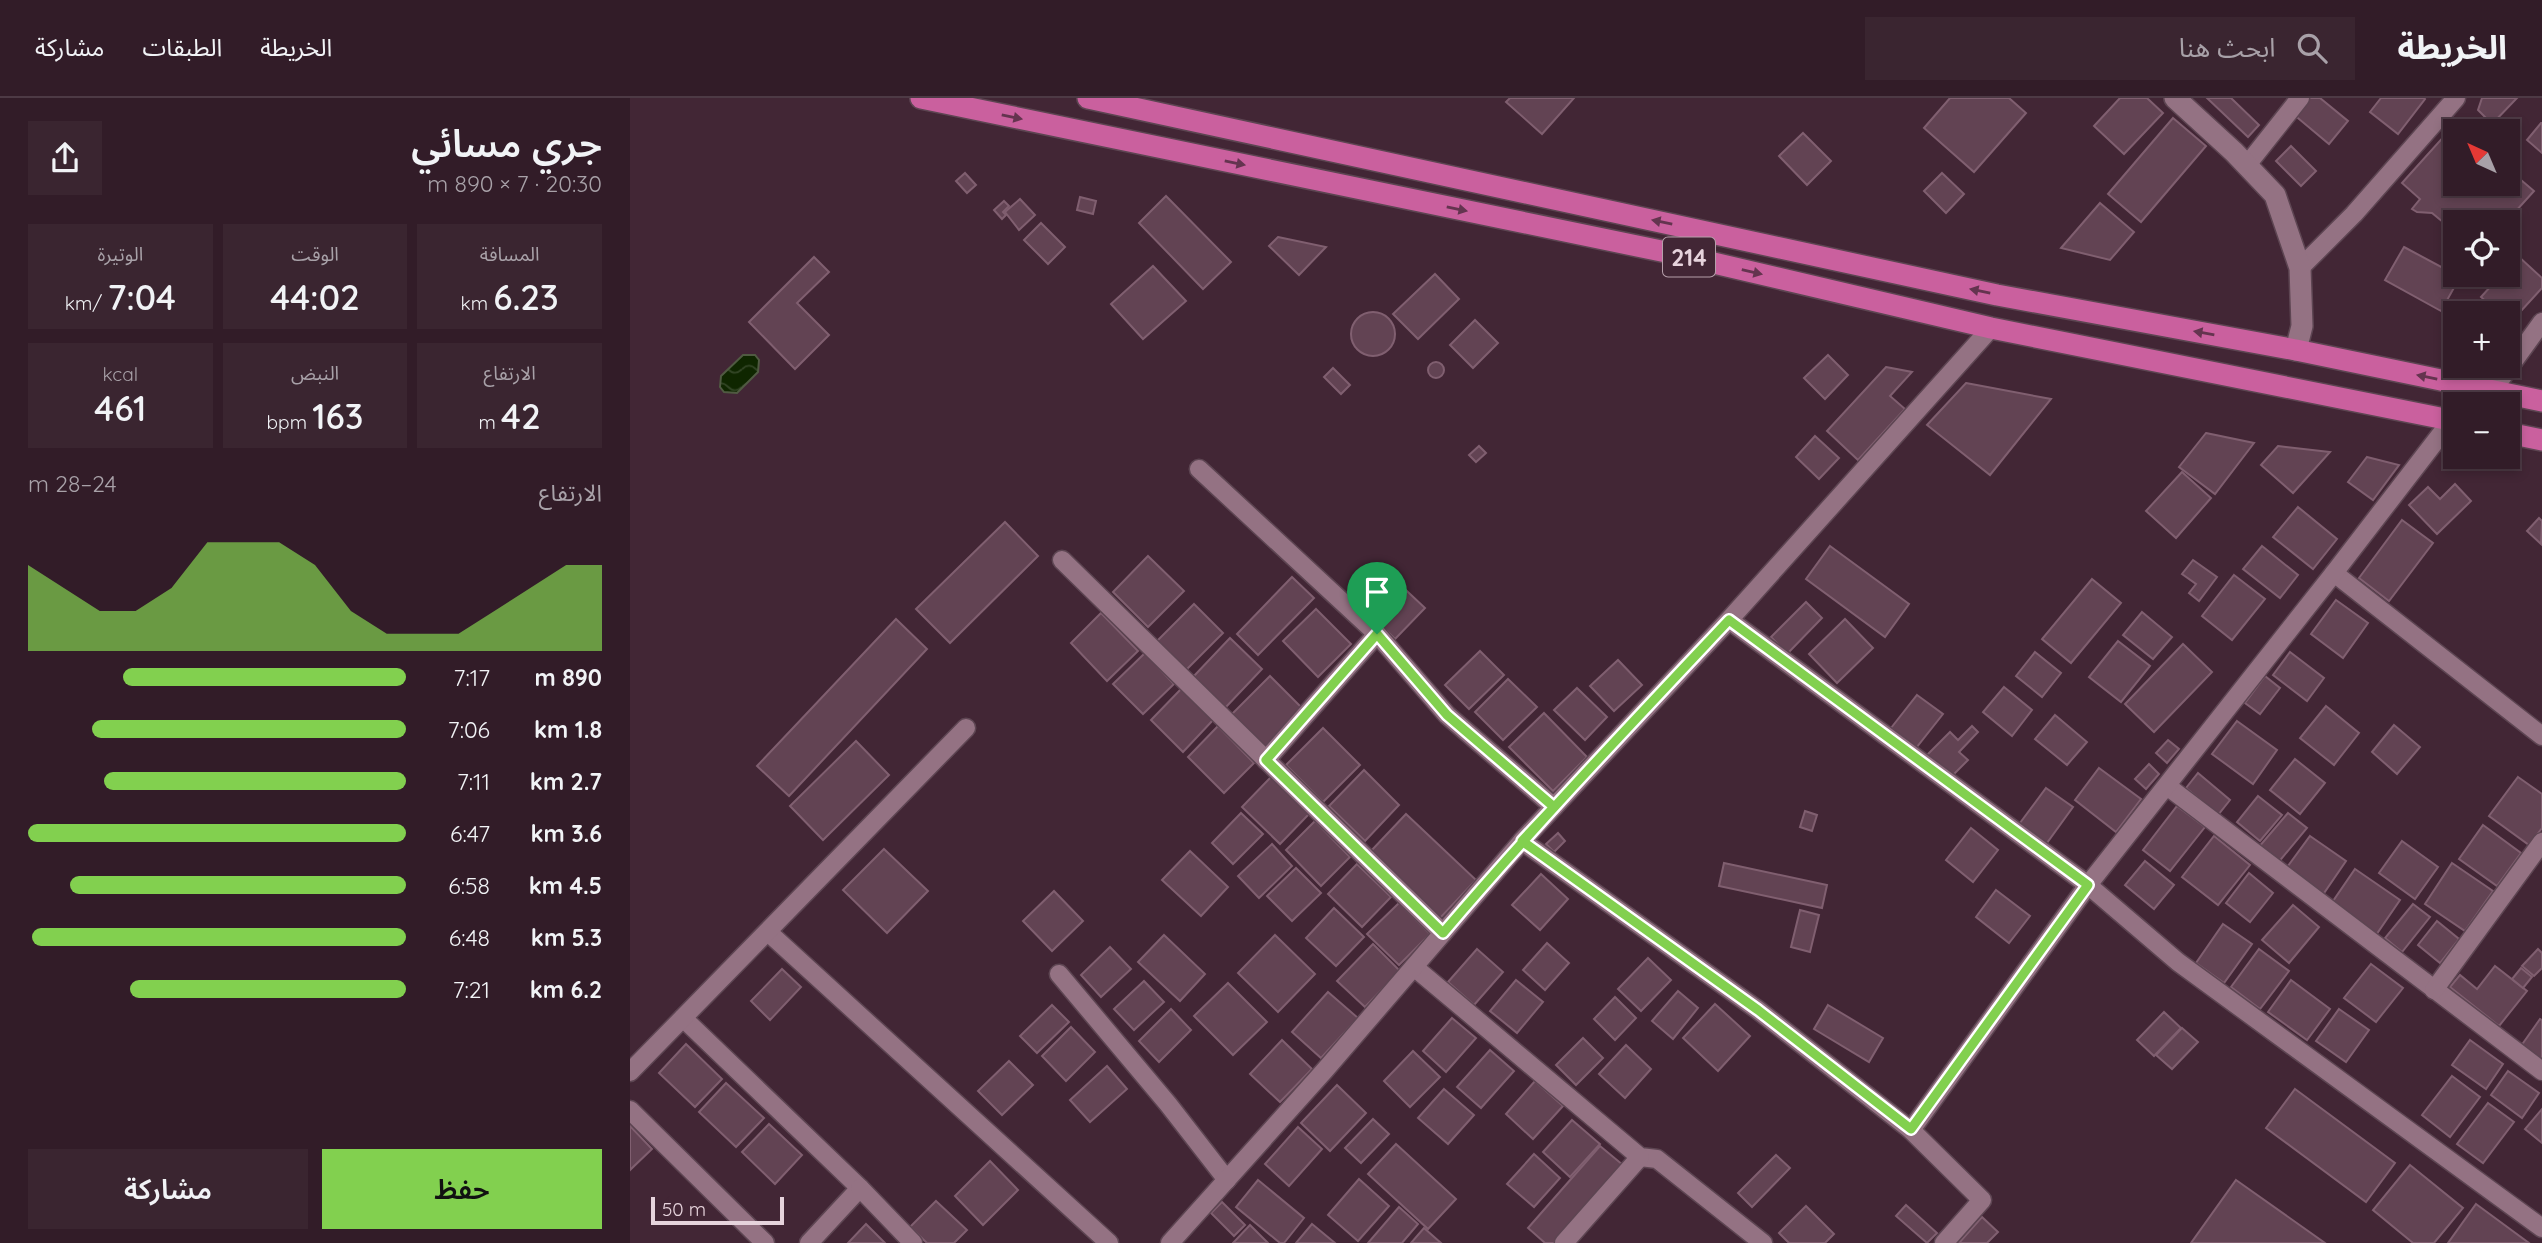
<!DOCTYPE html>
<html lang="ar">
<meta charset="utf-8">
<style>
:root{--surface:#321c28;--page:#3a2530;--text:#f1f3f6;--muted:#a8a1a8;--line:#4d3a45;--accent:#82d04f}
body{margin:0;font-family:Quicksand,"Noto Sans Arabic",sans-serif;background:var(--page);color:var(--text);direction:rtl;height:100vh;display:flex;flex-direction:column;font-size:26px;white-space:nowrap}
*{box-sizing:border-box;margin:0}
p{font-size:23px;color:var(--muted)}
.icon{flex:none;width:38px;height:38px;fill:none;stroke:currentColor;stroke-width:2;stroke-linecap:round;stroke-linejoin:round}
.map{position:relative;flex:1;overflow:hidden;direction:ltr}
.sheet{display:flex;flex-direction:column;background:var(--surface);width:630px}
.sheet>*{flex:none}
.needle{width:46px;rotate:316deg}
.buttons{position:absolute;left:1813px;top:21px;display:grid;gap:14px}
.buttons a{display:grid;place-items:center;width:77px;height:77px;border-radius:0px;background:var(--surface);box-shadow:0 4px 10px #0003,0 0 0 2px var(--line);font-size:35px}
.scale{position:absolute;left:21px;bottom:18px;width:133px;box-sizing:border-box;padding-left:7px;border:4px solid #e6d3dc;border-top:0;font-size:19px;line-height:24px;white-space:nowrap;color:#e6d3dc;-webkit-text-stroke:5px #422635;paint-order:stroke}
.pin{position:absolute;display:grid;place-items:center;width:60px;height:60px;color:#fff;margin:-72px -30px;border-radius:50% 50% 50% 0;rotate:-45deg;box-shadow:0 0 7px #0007}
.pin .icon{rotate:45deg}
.round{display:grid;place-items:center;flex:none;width:74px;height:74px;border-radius:0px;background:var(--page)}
.head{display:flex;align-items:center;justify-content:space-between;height:119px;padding:0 28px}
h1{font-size:38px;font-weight:600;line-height:52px}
.figures{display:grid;grid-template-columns:repeat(3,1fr);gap:10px;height:119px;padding:7px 28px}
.figures div{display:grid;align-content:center;border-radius:0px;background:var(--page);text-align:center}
.figures b{font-size:35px;font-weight:600}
.figures small{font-size:19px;font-weight:400}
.figures p{font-size:19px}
.chart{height:196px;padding:14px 28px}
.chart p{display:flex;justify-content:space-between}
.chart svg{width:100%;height:126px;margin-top:7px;fill:var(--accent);opacity:.7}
.action{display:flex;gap:14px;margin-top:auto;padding:14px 28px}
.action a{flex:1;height:80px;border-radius:0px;background:var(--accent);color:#111;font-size:28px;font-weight:600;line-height:80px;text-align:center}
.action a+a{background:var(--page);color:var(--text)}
ul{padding:0 28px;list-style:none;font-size:23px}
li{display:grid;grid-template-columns:112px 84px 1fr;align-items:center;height:52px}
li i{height:18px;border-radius:9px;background:var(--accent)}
header{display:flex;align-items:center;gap:42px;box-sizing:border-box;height:98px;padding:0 35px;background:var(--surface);border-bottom:2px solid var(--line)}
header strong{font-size:33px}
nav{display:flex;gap:38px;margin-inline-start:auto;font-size:24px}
.search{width:490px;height:63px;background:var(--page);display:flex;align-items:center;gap:18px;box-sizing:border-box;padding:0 24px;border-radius:0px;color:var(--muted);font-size:26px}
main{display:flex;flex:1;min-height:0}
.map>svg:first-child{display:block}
</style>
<header>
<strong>الخريطة</strong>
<div class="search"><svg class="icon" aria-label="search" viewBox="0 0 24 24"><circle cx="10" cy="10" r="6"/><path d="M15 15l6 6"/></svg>ابحث هنا</div>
<nav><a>الخريطة</a><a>الطبقات</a><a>مشاركة</a></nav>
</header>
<main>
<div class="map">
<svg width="1912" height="1145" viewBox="0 0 1912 1145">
<defs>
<pattern id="water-waves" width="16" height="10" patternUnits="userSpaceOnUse" patternTransform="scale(1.75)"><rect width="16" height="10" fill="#0f2600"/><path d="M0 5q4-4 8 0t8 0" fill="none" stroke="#324525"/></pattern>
</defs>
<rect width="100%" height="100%" fill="#422635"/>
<!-- water -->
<path fill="url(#water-waves)" stroke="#505a42" stroke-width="2" d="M113,257H125L129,262L128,274L107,295L94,294L90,289L91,278Z"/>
<!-- building -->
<g fill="#624353" stroke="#805f70" stroke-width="2">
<path d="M880,0H944L912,36L876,4Z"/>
<path d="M1320,0H1379L1396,15L1344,74L1294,30Z"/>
<path d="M1490,0H1517L1533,15L1494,56L1464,28Z"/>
<path d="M1577,0H1601L1629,27L1618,39Z"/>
<path d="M1677,0H1690L1718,23L1699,46L1663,16Z"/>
<path d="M1751,0H1794L1795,1L1768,36L1740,14Z"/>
<path d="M1852,0H1887L1862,26L1848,12Z"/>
<path d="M1543,20L1576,48L1511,124L1478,96Z"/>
<path d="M1911,25H1912V55L1897,42Z"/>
<path d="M1825,26L1834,33H1825V86H1878V71L1904,93L1876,124H1825V134L1802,115L1787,114L1782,111L1790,101L1772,85Z"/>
<path d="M1173,35L1201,63L1177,87L1149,58Z"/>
<path d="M1661,48L1686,73L1671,88L1646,63Z"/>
<path d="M335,75L346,87L337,95L326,83Z"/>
<path d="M1312,75L1334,96L1316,115L1294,93Z"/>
<path d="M536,98L601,164L573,191L509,125Z"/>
<path d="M450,99L466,103L463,116L447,112Z"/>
<path d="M390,101L405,117L389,132L375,114Z"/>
<path d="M374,103L379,108L373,114L376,117L372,121L364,112Z"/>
<path d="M1470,105L1504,134L1480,162L1431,150Z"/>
<path d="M411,125L435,149L418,166L394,142Z"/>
<path d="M648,139L696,149L669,177L639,148Z"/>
<path d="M1774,149L1830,179L1811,213L1755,182Z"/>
<path d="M1888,158L1912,180V190L1880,225L1878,223V215H1869L1851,199L1871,177H1878V170Z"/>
<path d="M184,159L199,174L167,205L199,237L165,271L119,224Z"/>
<path d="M523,168L556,203L513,241L481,206Z"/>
<path d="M805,176L829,201L788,241L763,216Z"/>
<circle cx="743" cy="236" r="22"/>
<path d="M845,222L868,245L843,270L820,247Z"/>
<path d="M1198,257L1218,277L1195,301L1174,280Z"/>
<circle cx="806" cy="272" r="8"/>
<path d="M1256,269L1282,274L1260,298L1275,311L1228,362L1197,333Z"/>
<path d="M703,270L720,287L711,296L694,279Z"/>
<path d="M1336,285L1421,301L1360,377L1297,327Z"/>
<path d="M1576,335L1624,345L1585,396L1549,369Z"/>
<path d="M1185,338L1209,360L1189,381L1166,359Z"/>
<path d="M849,348L856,355L846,364L839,357Z"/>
<path d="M1648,348L1700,354L1663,395L1631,367Z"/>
<path d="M1737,359L1769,367L1743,402L1718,384Z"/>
<path d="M1552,374L1581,400L1546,440L1516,413Z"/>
<path d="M1825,386L1841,403L1807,436L1779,407L1798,389L1810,401Z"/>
<path d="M1668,409L1707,441L1683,471L1643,439Z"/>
<path d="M1909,420L1912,423L1911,446L1897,433Z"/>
<path d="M1772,422L1803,445L1759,503L1729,480Z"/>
<path d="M375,424L408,458L320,545L286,511Z"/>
<path d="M1200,448L1279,506L1255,539L1176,481Z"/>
<path d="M1632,448L1668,477L1650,500L1613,471Z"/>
<path d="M518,458L554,493L518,529L483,494Z"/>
<path d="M1563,462L1587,479L1569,503L1559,495L1566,486L1552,476Z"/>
<path d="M1604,477L1635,501L1602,542L1572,518Z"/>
<path d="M662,479L684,500L628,557L607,536Z"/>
<path d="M762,479L795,510L765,541L733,509Z"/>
<path d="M1462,481L1491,505L1441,565L1412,541Z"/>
<path d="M1706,502L1738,525L1713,560L1681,536Z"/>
<path d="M1176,504L1192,520L1157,556L1141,539Z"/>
<path d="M564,506L593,535L556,572L527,543Z"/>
<path d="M686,511L721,546L688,579L653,543Z"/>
<path d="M1512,514L1542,539L1523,561L1493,537Z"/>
<path d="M471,515L508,553L477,583L441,545Z"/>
<path d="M266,521L297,551L159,698L127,668Z"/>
<path d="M1215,521L1243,550L1207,585L1179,556Z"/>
<path d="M600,540L632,571L595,610L563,579Z"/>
<path d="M1488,543L1520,568L1491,604L1459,579Z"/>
<path d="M1553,546L1582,574L1524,634L1495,606Z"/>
<path d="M850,553L874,577L839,611L815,587Z"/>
<path d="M1405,554L1431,575L1412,599L1386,578Z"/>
<path d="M1660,554L1694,580L1677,603L1643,577Z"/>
<path d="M515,555L544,586L513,616L483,586Z"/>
<path d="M988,562L1012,587L984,613L960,588Z"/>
<path d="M640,578L673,611L634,650L601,617Z"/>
<path d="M1635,578L1650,590L1630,616L1615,605Z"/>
<path d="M878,581L907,609L873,642L845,614Z"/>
<path d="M1374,589L1402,612L1382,638L1353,614Z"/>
<path d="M552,590L584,621L553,654L521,622Z"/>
<path d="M947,590L977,619L955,642L924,612Z"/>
<path d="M1287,597L1313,616L1286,650L1261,630Z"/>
<path d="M1696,608L1729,635L1704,667L1670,640Z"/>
<path d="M914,615L957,659L923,693L879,649Z"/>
<path d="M1425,617L1457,644L1437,667L1405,641Z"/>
<path d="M1607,623L1647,652L1623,686L1582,656Z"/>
<path d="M1764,627L1790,649L1767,676L1742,654Z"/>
<path d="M588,628L624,665L594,695L558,659Z"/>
<path d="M1342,628L1348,634L1329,654L1338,662L1319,681L1296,658L1320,634L1328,642Z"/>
<path d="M693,630L730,667L693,704L656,667Z"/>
<path d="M1538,642L1549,651L1537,665L1526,655Z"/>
<path d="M226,643L259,677L193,742L160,708Z"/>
<path d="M1665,661L1695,685L1670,716L1640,692Z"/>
<path d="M1519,666L1529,676L1516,691L1505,681Z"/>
<path d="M1469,670L1511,701L1486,734L1445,702Z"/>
<path d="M734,672L769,707L735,743L699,708Z"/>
<path d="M1568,675L1600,702L1588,717L1556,690Z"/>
<path d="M641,679L679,716L650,746L612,709Z"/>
<path d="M1888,679L1912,696V730L1899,747L1859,718Z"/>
<path d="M1416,690L1443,709L1414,749L1387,729Z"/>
<path d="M1628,698L1652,717L1630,743L1607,724Z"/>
<path d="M1547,708L1575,729L1540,773L1513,752Z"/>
<path d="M1175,713L1187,717L1182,733L1170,729Z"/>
<path d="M611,715L633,736L603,766L582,745Z"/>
<path d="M1658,715L1677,730L1647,766L1628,750Z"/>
<path d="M776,716L846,782L810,820L740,754Z"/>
<path d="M685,723L720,759L691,788L656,752Z"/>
<path d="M1853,727L1891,755L1867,788L1829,761Z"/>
<path d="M1341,730L1368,752L1343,784L1316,762Z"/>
<path d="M928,735L935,743L924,754L916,746Z"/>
<path d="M1584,738L1620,767L1588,807L1552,779Z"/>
<path d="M1680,738L1716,763L1692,798L1655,772Z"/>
<path d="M1772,743L1808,769L1785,801L1749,775Z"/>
<path d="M642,746L662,768L629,800L608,778Z"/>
<path d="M254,751L298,793L257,835L213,792Z"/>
<path d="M560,753L598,789L571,818L532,782Z"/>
<path d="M1515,763L1544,787L1524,811L1495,787Z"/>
<path d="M1094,765L1197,787L1192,810L1089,788Z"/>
<path d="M1822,765L1863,793L1835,833L1795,806Z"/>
<path d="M727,766L761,799L732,829L698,796Z"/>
<path d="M666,770L691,795L662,823L637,798Z"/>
<path d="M1725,771L1770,802L1746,837L1701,806Z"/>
<path d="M1619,775L1643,795L1620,824L1596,805Z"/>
<path d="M911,776L938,801L910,832L882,807Z"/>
<path d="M1366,792L1400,818L1379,845L1346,819Z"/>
<path d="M424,793L453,823L422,853L393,823Z"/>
<path d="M769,805L800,836L769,867L737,836Z"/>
<path d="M1783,806L1800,819L1772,854L1755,840Z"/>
<path d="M1663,807L1689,829L1659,865L1632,842Z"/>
<path d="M704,810L734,839L706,868L676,840Z"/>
<path d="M1170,812L1189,817L1180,854L1161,849Z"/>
<path d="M1807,823L1829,841L1810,865L1788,847Z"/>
<path d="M1593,826L1622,846L1594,885L1566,865Z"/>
<path d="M534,837L575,876L550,903L508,864Z"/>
<path d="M645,837L685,876L648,914L608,875Z"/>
<path d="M917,845L939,865L915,892L893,872Z"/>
<path d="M743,846L770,873L735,909L707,883Z"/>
<path d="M480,849L501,871L471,899L451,877Z"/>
<path d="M847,851L873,874L844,907L818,884Z"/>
<path d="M1629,851L1659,873L1630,911L1601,889Z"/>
<path d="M1908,851L1912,855V870L1904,878L1892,868Z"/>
<path d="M1018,860L1041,882L1011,913L988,891Z"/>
<path d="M1741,866L1773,890L1746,924L1714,900Z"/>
<path d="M1865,868L1897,893L1869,928L1820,889L1830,877L1847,891Z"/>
<path d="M1891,870L1902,879L1893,890L1882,881Z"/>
<path d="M152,871L171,889L140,922L121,903Z"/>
<path d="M886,882L913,904L887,935L860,913Z"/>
<path d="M1661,882L1700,911L1677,942L1638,914Z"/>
<path d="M514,883L534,904L504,932L484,911Z"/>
<path d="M598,885L637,924L603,957L564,918Z"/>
<path d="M1048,893L1068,910L1043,941L1022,923Z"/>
<path d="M698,894L728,920L691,960L662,934Z"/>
<path d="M985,899L1006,920L985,942L964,921Z"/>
<path d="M1085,906L1120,938L1088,973L1053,940Z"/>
<path d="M422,907L439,924L407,955L390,938Z"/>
<path d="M1198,907L1253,940L1239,964L1184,931Z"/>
<path d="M541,911L561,932L529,964L509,943Z"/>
<path d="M1709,911L1739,932L1716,964L1686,943Z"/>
<path d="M1534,914L1551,930L1524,958L1507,942Z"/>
<path d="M822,920L846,940L816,974L793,953Z"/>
<path d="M1910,921L1912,922V963L1891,948Z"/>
<path d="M441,929L465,954L436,983L412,958Z"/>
<path d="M1552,930L1568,944L1542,971L1526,957Z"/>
<path d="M953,940L973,960L946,987L926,967Z"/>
<path d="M652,942L682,971L650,1004L620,976Z"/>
<path d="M1840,942L1873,966L1856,991L1822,967Z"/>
<path d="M56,946L92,981L65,1009L29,975Z"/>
<path d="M996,947L1021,971L995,1000L969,976Z"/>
<path d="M860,952L884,973L851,1010L827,989Z"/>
<path d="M783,953L810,979L780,1009L754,983Z"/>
<path d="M379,963L403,987L372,1017L348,993Z"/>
<path d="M477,968L497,991L460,1024L440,1002Z"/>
<path d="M1878,973L1909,995L1892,1020L1861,997Z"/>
<path d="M1822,978L1850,999L1820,1039L1792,1017Z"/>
<path d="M905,983L933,1008L903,1041L876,1016Z"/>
<path d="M96,985L134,1020L106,1049L69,1014Z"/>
<path d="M707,987L736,1015L700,1053L671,1025Z"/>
<path d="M814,991L844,1017L818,1046L788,1020Z"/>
<path d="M1665,991L1765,1065L1736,1104L1636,1030Z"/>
<path d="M1858,1005L1884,1024L1853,1065L1827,1046Z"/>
<path d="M1912,1011V1045L1895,1031Z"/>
<path d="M743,1021L759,1036L731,1065L715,1050Z"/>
<path d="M942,1022L970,1046L940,1079L913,1054Z"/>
<path d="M139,1026L172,1057L145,1086L112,1054Z"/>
<path d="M0,1028L22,1051L0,1072Z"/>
<path d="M668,1029L692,1051L659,1088L635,1066Z"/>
<path d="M766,1046L826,1101L798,1131L738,1076Z"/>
<path d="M970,1048L993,1067L924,1145H915L898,1130Z"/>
<path d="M904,1056L930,1080L904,1109L877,1086Z"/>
<path d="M1146,1057L1160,1070L1122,1109L1108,1095Z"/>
<path d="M360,1063L388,1092L353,1127L325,1098Z"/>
<path d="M1780,1067L1833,1110L1804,1145H1783L1743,1112Z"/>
<path d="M729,1081L759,1108L728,1143L698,1117Z"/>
<path d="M628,1082L674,1120L654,1145H650L606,1109Z"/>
<path d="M1606,1082L1695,1145H1561Z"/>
<path d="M306,1103L337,1132L324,1145H297L280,1129Z"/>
<path d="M592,1104L615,1127L604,1138L581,1115Z"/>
<path d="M1846,1106L1899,1145H1818Z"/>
<path d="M1276,1107L1307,1135L1297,1145L1266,1118Z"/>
<path d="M1176,1108L1204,1136L1195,1145H1159L1149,1135Z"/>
<path d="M769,1109L788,1126L772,1145H738Z"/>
<path d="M1352,1119L1368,1134L1357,1145H1329Z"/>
<path d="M236,1126L255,1145H218Z"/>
<path d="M682,1126L705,1145H666Z"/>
<path d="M620,1127L638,1145H603Z"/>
<path d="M794,1130L811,1145H781Z"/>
</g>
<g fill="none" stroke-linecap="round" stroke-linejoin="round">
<defs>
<g id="minor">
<path d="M1617,67L1670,0"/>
<path d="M1670,170L1724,116L1826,0"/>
<path d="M1862,293L1912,224"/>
<path d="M569,371L747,536L817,617L924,709"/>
<path d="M432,462L813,835"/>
<path d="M1704,475L1912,638"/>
<path d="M1099,522L1458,787L1548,864L1912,1130"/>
<path d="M636,662L747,536"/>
<path d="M1537,688L1912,973"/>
<path d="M892,743L1128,912L1281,1032L1352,1102L1314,1145"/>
<path d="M138,834L479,1145"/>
<path d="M784,869L1010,1059L1027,1061L1133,1145"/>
<path d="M429,876L538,1006L597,1082"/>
<path d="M1804,892L1912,744"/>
<path d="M53,920L230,1090L179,1145"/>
<path d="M0,974L336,630"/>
<path d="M0,1012L135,1145"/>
<path d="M1281,1032L1458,787L1704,475L1821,323"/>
<path d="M230,1090L283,1145"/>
<path d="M540,1145L695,972L892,743L1099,522L1361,230"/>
<path d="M934,1145L1010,1059"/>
</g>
<path id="tertiary" d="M1545,0L1604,54L1645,97L1670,170L1672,228L1666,252"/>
<g id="trunk">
<path d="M291,0L1041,155L1361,230L1825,323"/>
<path d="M458,0L1367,197L1666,252L1912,303"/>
<path d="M1878,335L1912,342"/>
</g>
</defs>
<!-- minor casing -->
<use href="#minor" stroke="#5d4552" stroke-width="21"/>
<!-- tertiary casing -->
<use href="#tertiary" stroke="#5d4552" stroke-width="24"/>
<!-- trunk casing -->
<use href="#trunk" stroke="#5d4552" stroke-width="24"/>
<!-- minor -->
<use href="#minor" stroke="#947283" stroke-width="18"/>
<!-- tertiary -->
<use href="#tertiary" stroke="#947283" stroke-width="21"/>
<!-- trunk -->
<use href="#trunk" stroke="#ca609e" stroke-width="21"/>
</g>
<!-- one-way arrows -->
<defs><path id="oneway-solid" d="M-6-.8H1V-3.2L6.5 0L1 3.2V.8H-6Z" transform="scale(1.75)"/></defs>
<g fill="#64344f">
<use href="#oneway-solid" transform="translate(382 19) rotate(12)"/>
<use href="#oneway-solid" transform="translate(605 65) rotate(12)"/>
<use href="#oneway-solid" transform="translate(827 111) rotate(12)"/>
<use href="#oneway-solid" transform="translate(1032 124) rotate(-168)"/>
<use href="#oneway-solid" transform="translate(1122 174) rotate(13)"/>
<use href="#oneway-solid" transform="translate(1350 193) rotate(-168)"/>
<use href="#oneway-solid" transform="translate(1574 235) rotate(-170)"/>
<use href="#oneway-solid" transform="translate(1797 279) rotate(-168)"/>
</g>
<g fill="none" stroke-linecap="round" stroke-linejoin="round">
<defs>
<path id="route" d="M747,536L817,617L924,709L892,743L1128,912L1281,1031L1458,787L1099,522C1002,625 905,727 813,835L636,662L747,536"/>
</defs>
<!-- route casing -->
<use href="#route" stroke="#fff" stroke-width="14"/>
<!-- route -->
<use href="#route" stroke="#82d04f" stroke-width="9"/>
</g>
<g text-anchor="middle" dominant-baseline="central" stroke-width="5" stroke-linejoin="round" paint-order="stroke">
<!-- shield labels -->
<rect fill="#422635" stroke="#b59faa" stroke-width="2" x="1033" y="139.5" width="52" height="39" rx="5"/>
<g font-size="23" font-weight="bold" fill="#e6d3dc">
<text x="1059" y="159">214</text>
</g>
</g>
</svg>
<div class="buttons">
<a><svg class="needle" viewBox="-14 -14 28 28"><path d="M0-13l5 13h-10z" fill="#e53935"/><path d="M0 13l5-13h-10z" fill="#a8a1a8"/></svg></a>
<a><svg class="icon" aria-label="locate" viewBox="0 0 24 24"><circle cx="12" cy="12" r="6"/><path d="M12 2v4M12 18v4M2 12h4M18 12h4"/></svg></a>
<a>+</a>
<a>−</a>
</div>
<div class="scale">50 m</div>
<div class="pin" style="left:747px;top:536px;background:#1e9e55"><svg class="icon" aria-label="arrive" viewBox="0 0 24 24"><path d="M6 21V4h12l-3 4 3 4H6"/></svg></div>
</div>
<section class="sheet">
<div class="head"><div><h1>جري مسائي</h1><p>20:30 · 7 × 890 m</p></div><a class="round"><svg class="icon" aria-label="share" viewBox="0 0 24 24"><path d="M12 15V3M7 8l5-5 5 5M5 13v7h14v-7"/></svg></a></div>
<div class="figures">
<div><p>المسافة</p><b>6.23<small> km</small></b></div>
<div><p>الوقت</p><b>44:02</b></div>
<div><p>الوتيرة</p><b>7:04<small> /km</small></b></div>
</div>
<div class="figures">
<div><p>الارتفاع</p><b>42<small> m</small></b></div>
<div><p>النبض</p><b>163<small> bpm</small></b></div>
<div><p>kcal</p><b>461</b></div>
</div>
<div class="chart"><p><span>الارتفاع</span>24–28 m</p>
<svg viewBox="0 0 160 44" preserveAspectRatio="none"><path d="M0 44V14L10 22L20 30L30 30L40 22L50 6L60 6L70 6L80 14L90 30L100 38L110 38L120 38L130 30L140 22L150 14L160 14V44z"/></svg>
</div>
<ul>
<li><b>890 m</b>7:17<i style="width:75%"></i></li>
<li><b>1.8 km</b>7:06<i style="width:83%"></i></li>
<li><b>2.7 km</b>7:11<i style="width:80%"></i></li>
<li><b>3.6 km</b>6:47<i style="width:100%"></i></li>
<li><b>4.5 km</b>6:58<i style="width:89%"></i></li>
<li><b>5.3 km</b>6:48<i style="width:99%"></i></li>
<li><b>6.2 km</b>7:21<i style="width:73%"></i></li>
</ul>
<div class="action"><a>حفظ</a><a>مشاركة</a></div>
</section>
</main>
